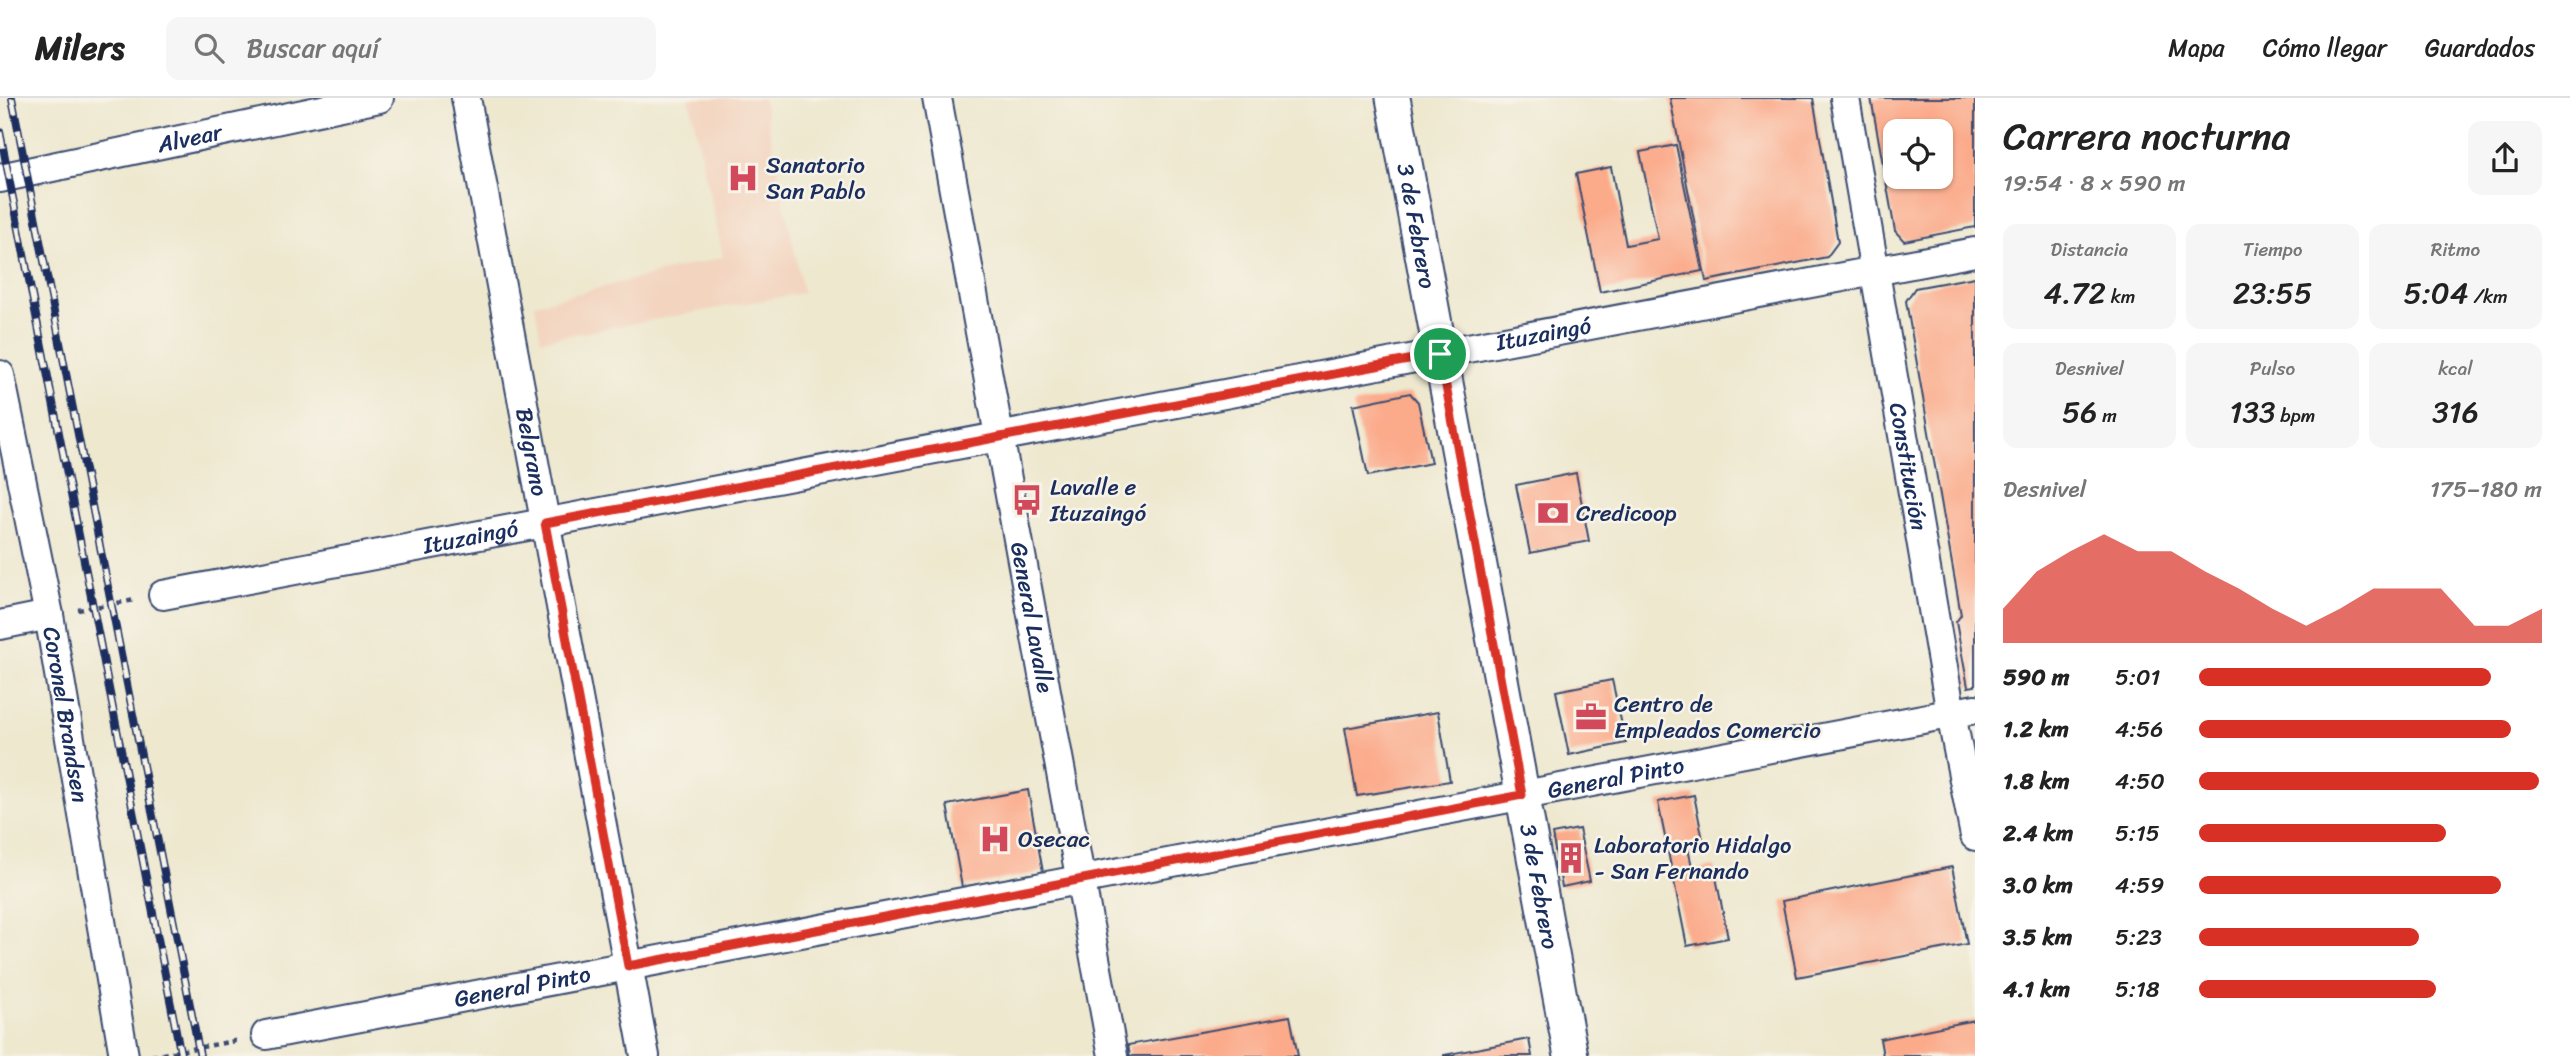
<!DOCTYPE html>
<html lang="es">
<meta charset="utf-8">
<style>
:root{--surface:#fff;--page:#f6f6f6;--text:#222;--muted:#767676;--line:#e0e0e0;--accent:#d93025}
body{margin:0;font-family:Sriracha,sans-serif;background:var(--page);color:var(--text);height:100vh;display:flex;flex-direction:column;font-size:26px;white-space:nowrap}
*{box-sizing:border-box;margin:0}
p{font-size:23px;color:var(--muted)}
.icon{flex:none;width:38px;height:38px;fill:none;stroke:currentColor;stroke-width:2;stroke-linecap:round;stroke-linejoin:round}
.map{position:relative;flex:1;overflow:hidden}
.panel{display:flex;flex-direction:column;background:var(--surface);width:595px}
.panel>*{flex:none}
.fabs{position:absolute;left:1883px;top:21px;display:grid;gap:14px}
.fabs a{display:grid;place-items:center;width:70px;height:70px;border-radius:14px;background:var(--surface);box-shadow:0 2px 5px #0004;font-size:35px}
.pin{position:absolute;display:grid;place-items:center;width:60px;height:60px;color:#fff;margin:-30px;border:4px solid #fff;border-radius:50%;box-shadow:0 2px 7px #0007}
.round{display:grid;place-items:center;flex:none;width:74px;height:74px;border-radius:14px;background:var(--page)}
.overview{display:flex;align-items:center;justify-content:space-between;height:119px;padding:0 28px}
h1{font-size:38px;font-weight:600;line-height:52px}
.stats{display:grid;grid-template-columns:repeat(3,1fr);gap:10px;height:119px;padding:7px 28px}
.stats div{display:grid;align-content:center;border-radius:14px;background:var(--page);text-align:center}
.stats b{font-size:30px;font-weight:600}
.stats small{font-size:19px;font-weight:400}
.stats p{font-size:19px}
.chart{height:196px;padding:14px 28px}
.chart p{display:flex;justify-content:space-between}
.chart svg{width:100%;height:126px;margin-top:7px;fill:var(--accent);opacity:.7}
ul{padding:0 28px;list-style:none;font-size:23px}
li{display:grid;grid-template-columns:112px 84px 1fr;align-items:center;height:52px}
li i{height:18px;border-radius:9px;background:var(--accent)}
header{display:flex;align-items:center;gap:42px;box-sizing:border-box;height:98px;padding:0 35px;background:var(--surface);border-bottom:2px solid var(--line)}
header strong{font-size:33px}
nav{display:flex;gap:38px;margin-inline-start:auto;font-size:24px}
.search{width:490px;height:63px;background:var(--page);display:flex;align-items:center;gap:18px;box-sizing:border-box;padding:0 24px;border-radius:14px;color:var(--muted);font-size:26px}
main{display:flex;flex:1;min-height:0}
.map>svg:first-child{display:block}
</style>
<header>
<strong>Milers</strong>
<div class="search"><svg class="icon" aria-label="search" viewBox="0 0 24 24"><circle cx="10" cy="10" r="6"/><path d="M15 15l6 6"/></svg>Buscar aquí</div>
<nav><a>Mapa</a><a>Cómo llegar</a><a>Guardados</a></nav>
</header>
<main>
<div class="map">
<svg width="1975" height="958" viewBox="0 0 1975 958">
<rect width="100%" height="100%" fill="#f7f3e8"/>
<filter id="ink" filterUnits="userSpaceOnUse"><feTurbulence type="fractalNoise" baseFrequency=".0143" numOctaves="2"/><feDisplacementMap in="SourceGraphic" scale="14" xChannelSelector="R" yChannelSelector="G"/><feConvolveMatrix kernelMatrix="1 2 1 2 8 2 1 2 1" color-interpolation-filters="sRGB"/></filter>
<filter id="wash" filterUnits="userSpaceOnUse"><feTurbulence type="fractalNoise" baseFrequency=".00686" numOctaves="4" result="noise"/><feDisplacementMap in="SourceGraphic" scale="28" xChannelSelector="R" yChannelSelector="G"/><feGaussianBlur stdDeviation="1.57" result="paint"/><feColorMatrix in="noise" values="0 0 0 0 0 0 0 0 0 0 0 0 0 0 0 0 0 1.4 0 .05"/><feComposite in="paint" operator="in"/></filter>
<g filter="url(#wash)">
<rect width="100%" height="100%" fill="#eee8cf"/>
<!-- built -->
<path fill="#f3d4bf" d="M689,0H763L803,195L541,242L535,206L723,159Z"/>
<g id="blocks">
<!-- building -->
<g fill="#fbaa8a" fill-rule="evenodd">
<path d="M1670,0H1813L1838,144L1827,159L1706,183Z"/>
<path d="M1871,0H1975V129L1904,143L1895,133ZM1895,33H1941V79H1895Z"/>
<path d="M1676,47L1702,173L1600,194L1576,76L1611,69L1626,147L1658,141L1640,54Z"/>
<path d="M1975,179V588L1968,589L1956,524L1961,517L1906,203L1915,190Z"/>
<path d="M1410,295L1418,304L1431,365L1368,378L1353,307Z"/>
<path d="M1576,375L1589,443L1530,455L1516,387Z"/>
<path d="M1612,582L1626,645L1569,657L1556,593Z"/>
<path d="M1438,614L1450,683L1357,698L1345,630Z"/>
<path d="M1028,692L1043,774L962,789L947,707Z"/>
<path d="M1694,697L1703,742L1687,746L1693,773L1714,769L1728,840L1687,848L1658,704Z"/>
<path d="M1579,731L1590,783L1562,789L1552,736Z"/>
<path d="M1952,769L1967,846L1797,879L1782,803Z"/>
<path d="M1290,918L1298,958H1130L1128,947Z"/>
<path d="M1975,922V958H1883L1880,941Z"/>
<path d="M1529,941L1532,958H1444V957Z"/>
</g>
</g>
</g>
<g filter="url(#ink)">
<use href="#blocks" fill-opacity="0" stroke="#3b4b6f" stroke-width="2"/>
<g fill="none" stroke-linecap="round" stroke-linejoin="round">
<defs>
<g id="minor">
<path id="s1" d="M466,0L645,958"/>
<path id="s2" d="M937,0L1113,958"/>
<path id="s3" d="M1845,0L1951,616L1975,738"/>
<path id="s4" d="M0,80L379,0"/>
<path id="s5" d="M0,277L49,517L124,958"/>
<path id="s6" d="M163,497L1975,154"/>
<path d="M0,527L49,517"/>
<path id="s7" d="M266,937L1975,611"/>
</g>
<g id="tertiary">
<path id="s8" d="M1393,0L1571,958"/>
</g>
</defs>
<!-- minor casing -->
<use href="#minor" stroke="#3b4b6f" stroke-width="32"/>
<!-- tertiary casing -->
<use href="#tertiary" stroke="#3b4b6f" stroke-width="37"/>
<!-- path -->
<g stroke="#3b4b6f" stroke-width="4.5" stroke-dasharray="5 5" stroke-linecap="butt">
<path d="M78,512L135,502"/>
<path d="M152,958L240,942"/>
</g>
<!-- minor -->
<use href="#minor" stroke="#fff" stroke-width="28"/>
<!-- tertiary -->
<use href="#tertiary" stroke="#fff" stroke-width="33"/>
<defs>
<g id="rail">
<path d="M12,0L200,958"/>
<path d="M0,34L181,958"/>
</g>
</defs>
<!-- rail casing -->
<use href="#rail" stroke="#1b2f5e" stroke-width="8"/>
<!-- rail -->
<use href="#rail" stroke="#f7f3e8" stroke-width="5" stroke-dasharray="16" stroke-linecap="butt"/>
</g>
</g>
<g fill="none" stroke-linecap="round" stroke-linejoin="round" filter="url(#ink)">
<defs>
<path id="route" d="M1440,256L1522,697L628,868L545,425Z"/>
</defs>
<!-- route casing -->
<use href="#route" stroke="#fff" stroke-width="14"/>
<!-- route -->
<use href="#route" stroke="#d93025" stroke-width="9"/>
</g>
<!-- icons -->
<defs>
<symbol id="hospital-bare" viewBox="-9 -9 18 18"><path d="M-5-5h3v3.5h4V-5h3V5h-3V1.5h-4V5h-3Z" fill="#d1495b" stroke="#f7f3e8" stroke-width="2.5" paint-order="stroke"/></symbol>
<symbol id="bus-bare" viewBox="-9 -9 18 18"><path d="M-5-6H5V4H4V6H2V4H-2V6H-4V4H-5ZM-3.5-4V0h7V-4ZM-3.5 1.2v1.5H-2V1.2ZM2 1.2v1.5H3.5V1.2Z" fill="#d1495b" stroke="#f7f3e8" stroke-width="2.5" paint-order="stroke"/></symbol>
<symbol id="bank-bare" viewBox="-9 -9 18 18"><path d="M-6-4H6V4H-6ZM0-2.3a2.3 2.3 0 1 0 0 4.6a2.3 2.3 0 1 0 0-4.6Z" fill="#d1495b" stroke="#f7f3e8" stroke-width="2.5" paint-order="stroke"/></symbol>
<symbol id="office-bare" viewBox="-9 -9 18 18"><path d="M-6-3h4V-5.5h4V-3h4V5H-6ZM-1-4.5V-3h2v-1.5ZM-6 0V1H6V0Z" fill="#d1495b" stroke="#f7f3e8" stroke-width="2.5" paint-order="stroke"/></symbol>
<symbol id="building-bare" viewBox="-9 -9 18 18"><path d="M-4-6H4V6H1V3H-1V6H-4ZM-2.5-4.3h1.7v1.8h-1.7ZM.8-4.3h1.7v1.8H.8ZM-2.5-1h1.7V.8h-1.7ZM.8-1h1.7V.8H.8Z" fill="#d1495b" stroke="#f7f3e8" stroke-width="2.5" paint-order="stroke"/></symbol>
</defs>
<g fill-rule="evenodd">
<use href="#hospital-bare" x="721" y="58" width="44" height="44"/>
<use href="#bus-bare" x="1005" y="380" width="44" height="44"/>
<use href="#bank-bare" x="1531" y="393" width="44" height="44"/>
<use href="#office-bare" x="1569" y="597" width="44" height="44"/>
<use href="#hospital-bare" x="973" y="719" width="44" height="44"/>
<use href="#building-bare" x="1549" y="738" width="44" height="44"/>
</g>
<g text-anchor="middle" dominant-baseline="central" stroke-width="5" stroke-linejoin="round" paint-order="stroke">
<!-- street labels -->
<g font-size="23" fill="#1b2f5e" stroke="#f7f3e8">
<text stroke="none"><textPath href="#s4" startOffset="194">Alvear</textPath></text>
<text stroke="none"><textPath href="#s8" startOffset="130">3 de Febrero</textPath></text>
<text stroke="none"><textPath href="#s6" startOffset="1405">Ituzaingó</textPath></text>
<text stroke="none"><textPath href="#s1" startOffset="360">Belgrano</textPath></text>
<text stroke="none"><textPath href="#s3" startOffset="374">Constitución</textPath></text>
<text stroke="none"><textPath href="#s6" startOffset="313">Ituzaingó</textPath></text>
<text stroke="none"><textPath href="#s2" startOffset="528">General Lavalle</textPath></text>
<text stroke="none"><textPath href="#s5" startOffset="346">Coronel Brandsen</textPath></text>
<text stroke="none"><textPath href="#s7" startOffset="1374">General Pinto</textPath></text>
<text stroke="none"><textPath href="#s8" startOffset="802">3 de Febrero</textPath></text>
<text stroke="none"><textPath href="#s7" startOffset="261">General Pinto</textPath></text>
</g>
<!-- poi labels -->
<g font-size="23" fill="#1b2f5e" stroke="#f7f3e8" text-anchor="start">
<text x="766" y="67">Sanatorio<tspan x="766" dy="26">San Pablo</tspan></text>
<text x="1050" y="389">Lavalle e<tspan x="1050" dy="26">Ituzaingó</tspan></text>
<text x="1576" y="415">Credicoop</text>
<text x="1614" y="606">Centro de<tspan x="1614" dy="26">Empleados Comercio</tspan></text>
<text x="1018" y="741">Osecac</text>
<text x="1594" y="747">Laboratorio Hidalgo<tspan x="1594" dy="26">- San Fernando</tspan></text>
</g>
</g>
</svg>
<div class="fabs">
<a><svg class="icon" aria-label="locate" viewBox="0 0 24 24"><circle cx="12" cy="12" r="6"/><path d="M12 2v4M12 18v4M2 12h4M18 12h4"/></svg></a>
</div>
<div class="pin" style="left:1440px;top:256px;background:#1e9e55"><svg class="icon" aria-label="arrive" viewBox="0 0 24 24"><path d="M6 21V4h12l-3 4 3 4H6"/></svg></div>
</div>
<section class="panel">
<div class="overview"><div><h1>Carrera nocturna</h1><p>19:54 · 8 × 590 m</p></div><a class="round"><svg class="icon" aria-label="share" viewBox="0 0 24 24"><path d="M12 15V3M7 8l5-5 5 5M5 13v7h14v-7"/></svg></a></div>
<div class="stats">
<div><p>Distancia</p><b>4.72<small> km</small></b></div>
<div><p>Tiempo</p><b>23:55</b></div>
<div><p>Ritmo</p><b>5:04<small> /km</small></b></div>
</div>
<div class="stats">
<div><p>Desnivel</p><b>56<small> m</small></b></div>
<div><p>Pulso</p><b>133<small> bpm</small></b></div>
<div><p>kcal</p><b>316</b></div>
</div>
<div class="chart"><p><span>Desnivel</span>175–180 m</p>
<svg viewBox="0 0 160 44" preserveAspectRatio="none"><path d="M0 44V32L10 19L20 12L30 6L40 12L50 12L60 19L70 25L80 32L90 38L100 32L110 25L120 25L130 25L140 38L150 38L160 32V44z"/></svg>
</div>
<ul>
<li><b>590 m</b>5:01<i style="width:85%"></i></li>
<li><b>1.2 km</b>4:56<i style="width:91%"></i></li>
<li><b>1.8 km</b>4:50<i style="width:99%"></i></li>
<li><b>2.4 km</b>5:15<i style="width:72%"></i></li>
<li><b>3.0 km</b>4:59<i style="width:88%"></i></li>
<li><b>3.5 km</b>5:23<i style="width:64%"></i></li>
<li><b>4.1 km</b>5:18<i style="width:69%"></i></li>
</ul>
</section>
</main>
